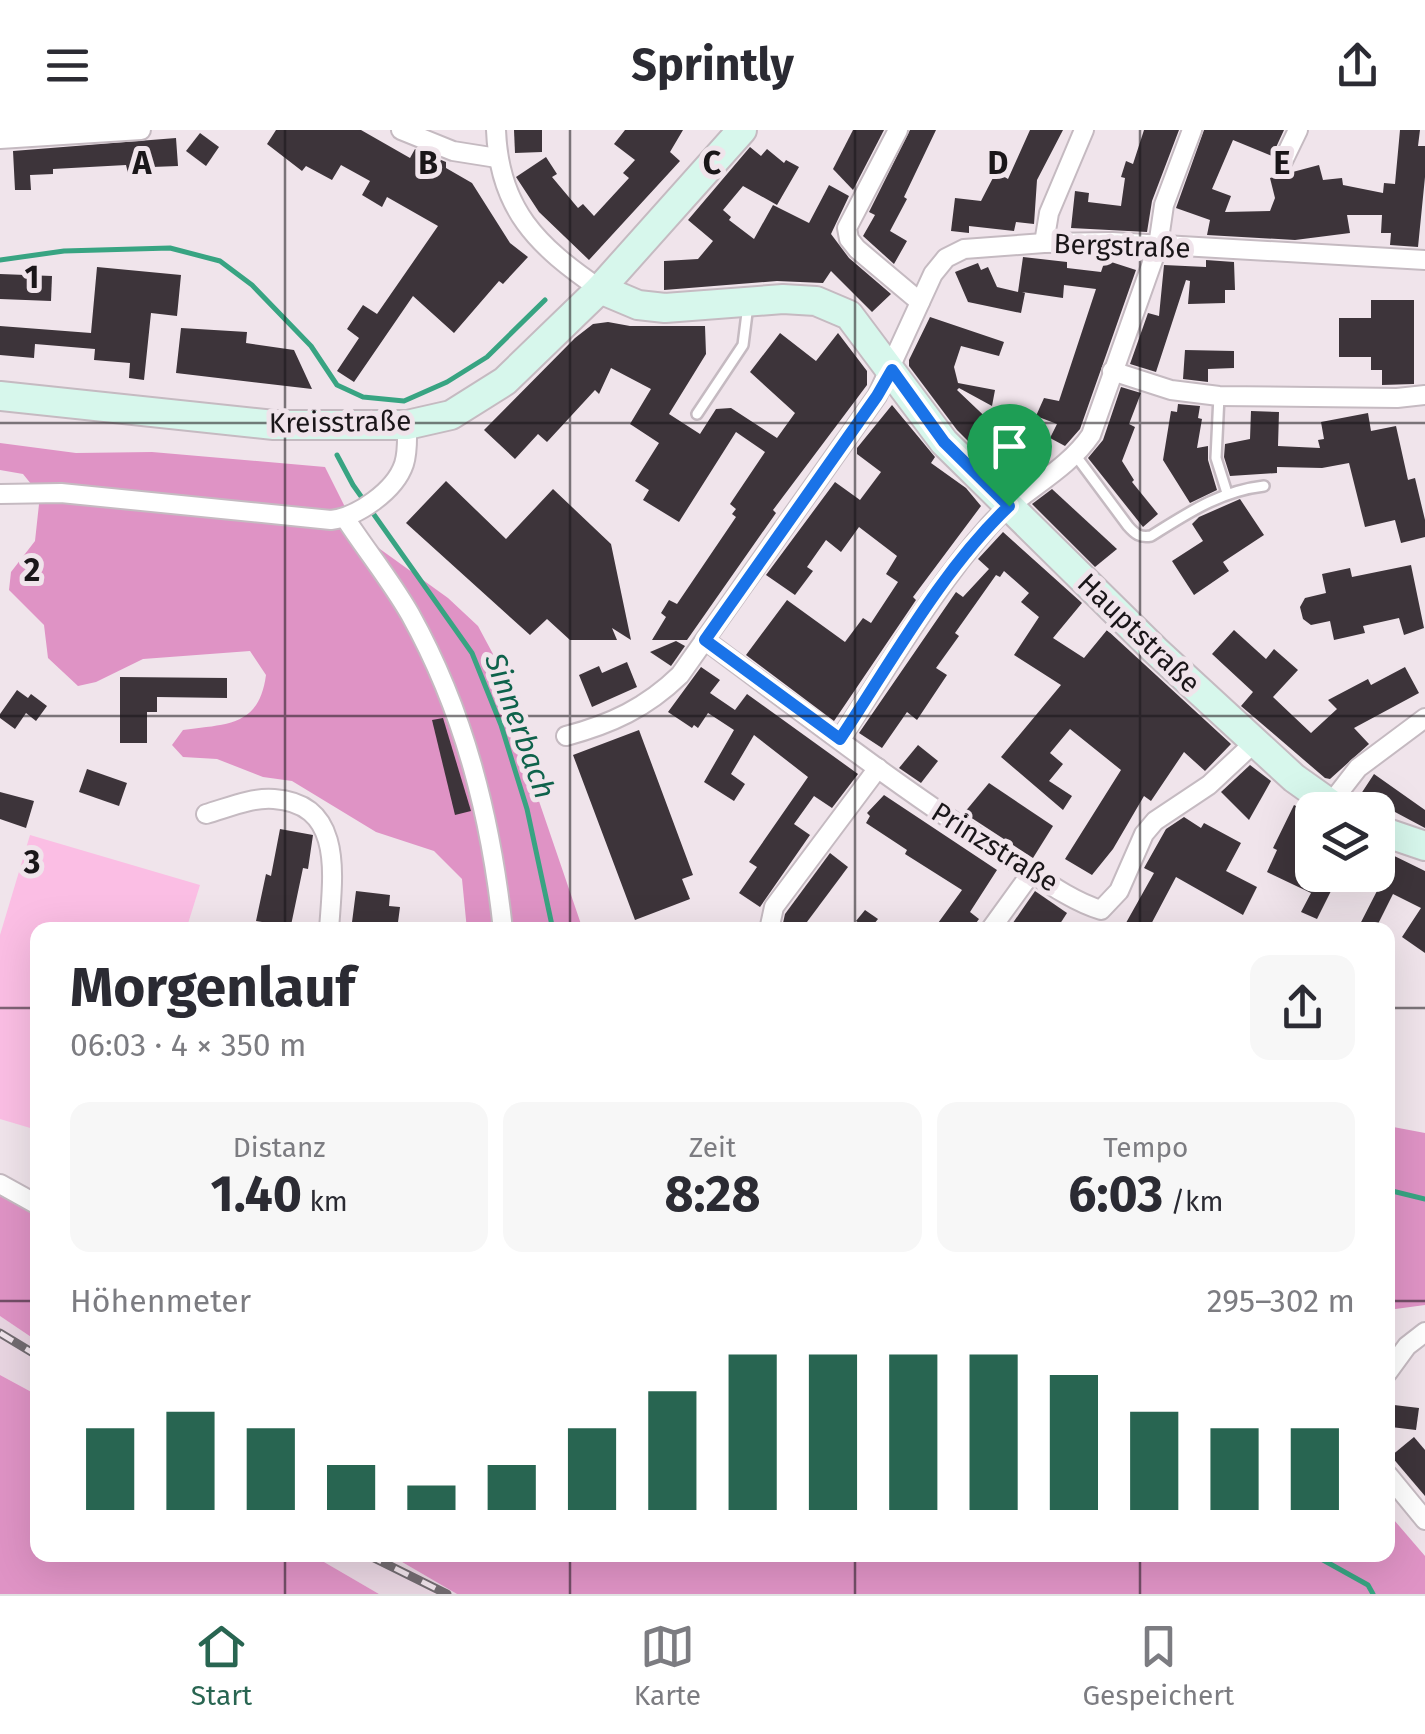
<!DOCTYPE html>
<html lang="de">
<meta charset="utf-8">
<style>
:root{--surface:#fff;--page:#f7f7f7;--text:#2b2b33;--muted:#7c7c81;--line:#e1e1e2;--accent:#286551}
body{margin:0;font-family:"Fira Sans",sans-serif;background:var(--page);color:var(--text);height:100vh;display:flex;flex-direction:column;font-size:38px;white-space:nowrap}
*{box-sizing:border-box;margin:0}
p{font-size:32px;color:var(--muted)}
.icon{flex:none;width:55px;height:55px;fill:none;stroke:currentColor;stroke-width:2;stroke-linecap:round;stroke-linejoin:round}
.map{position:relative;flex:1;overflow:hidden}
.sheet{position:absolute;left:30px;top:792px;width:1365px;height:640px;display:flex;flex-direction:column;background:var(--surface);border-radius:20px;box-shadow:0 10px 40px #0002}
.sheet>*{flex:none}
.fabs{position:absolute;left:1295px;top:662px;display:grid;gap:20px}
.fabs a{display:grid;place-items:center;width:100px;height:100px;border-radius:20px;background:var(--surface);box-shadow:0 10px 40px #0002;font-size:50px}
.pin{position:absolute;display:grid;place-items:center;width:85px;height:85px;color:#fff;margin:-102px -42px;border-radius:50% 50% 50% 0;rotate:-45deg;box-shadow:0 0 10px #0007}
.pin .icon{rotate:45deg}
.round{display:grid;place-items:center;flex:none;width:105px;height:105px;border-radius:20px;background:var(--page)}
.headline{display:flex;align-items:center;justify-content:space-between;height:170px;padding:0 40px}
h1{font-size:55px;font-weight:700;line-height:75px}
.figures{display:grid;grid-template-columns:repeat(3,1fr);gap:15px;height:170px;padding:10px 40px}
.figures div{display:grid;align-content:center;border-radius:20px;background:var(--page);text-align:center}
.figures b{font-size:50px;font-weight:700}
.figures small{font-size:28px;font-weight:400}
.figures p{font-size:28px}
.chart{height:280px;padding:20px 40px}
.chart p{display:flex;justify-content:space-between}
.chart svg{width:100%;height:180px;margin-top:10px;stroke:var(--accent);stroke-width:6}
header{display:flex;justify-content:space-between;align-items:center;height:130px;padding:0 40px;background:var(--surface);font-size:45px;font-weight:700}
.dock{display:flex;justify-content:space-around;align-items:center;height:140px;border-top:2px solid var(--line);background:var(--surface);font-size:28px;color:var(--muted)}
.dock a{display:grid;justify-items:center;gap:5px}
.dock .active{color:var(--accent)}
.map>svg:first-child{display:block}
</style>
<header><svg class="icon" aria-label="menu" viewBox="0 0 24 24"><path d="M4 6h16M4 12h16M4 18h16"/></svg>Sprintly<svg class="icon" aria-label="share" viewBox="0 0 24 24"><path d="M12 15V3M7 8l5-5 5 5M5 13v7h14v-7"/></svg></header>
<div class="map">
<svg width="1425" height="1464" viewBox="0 0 1425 1464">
<rect width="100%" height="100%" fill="#f0e4eb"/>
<!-- built -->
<g fill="#e8d5e1">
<path d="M0,1186L37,1211V1265L0,1245Z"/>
<path d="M312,1425H390L457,1464H379Z"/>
</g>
<!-- green -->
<path fill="#fbbee4" d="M30,705L200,755L186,800H38L37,1000L0,989V805Z"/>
<!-- forest -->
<g fill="#df93c5">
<path d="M0,313L76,323L152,322L325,337L348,383L373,414L448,468L478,496L501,539L513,595L583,800H467L462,749L434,721L376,702L292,651L263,647L217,629L183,627L172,615L183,600C227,594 259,597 266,545L250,521L143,529L96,552L78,556L48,528L44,495L9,460L11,442L35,411L40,365L23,344L0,340Z"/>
<path d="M1388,996L1425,1003V1175L1388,1180Z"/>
<path d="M0,1066L37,1085V1211L0,1186Z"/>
<path d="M0,1245L37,1265L38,1425H312L379,1464H0Z"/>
<path d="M1388,1383L1425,1426V1464H457L390,1425H1388Z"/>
</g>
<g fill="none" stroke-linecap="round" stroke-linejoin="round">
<!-- stream -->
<g stroke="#38a482" stroke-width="5">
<path d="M0,130L64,121L170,118L220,131L252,155L311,216L337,255L363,267L404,271L447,252L487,227L545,170"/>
<path d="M337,325L353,355L472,523L501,595L527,679L553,800"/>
<path d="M1388,1060L1425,1069"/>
<path d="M1314,1425L1368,1455L1373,1464"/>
</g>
</g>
<!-- building -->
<g fill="#3d343a">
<path d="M276,0H361L410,28L415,19L446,32V38L472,53L510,113L528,127L503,154L499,151L454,203L413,166L354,252L337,241L359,208L347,199L363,175L377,184L438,96L387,67L382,77L362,65L370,51L341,35L332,50L306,36L302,41L267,14Z"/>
<path d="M514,0H542V22L515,23Z"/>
<path d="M625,0H683L670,22L680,31L589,130L539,82L516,47L546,27L557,44L552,47L578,78L583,74L594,86L629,48L623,43L635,30L614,14Z"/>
<path d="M853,0H884L853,60L833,39Z"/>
<path d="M910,0H936L904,67L907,69L890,101L907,111L894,134L863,106L875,85L869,82Z"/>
<path d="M1030,0H1063L1037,50L1034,94L1016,92L1014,101L969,96V103L951,101L955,68L981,71L996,42L1008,49Z"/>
<path d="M1144,0H1179L1152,71L1147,102L1071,98L1075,61L1089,63L1088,72L1121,76L1125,48L1121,47L1126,31L1133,34Z"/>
<path d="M1204,0H1284L1272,26L1233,10L1212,59L1231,66L1225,82L1270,81L1275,68L1270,48L1319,35L1323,50L1342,48L1343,55L1383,63L1384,53L1395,54L1400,0H1420L1418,16H1425V47L1418,117L1390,115L1391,103H1381L1382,85H1347L1350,103L1295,110L1207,105L1210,90L1176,78Z"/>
<path d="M200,3L219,17L206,36L186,21Z"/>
<path d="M176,8L178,36L152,37V46L129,47L126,35L53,39V44L30,45L31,60H15L13,21Z"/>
<path d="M750,17L761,26L767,19L784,33L786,30L799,37L777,75L743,56L723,80L731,87L729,90L754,109L773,75L809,93L829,55L849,66L831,104L849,128L891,164L872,182L831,141L823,153L777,151L664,160V131L698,129L713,111L688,90Z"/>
<path d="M1023,127L1067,132V138L1101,142L1105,130L1136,140L1080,299L1065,316L1050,308L1057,294L1036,286L1044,268L1059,271L1096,159L1064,155L1063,168L1022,162L1025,163L1021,183L968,172L955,142L978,133L981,140L988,137L997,157L1018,162Z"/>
<path d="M1206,130L1234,132L1235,160H1225V173L1188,174L1190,151L1186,150L1156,242L1130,234L1148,183L1159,186L1164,135L1206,137Z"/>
<path d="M97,137L181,145L177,186L151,183L144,250L129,248L130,233L94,230L95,219L35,214L34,228L0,225V196L91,203Z"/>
<path d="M0,144L52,146L51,171L0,169Z"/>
<path d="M1371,170H1414V254L1382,255V240H1371V227H1339V188H1371Z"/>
<path d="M930,187L1004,212L999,226L961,216L954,237L958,253L995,260L992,276L959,258L957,260L1020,320L1016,325L1034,342L1014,357L957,300L909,236V230Z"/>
<path d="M608,192L630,196H705L706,224L669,284L700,304L716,279L731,278L777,308L795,283L750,242L780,203L816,231L838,203L867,241V255L773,380L776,383L687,510H652L666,487L661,483L669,470L677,474L736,387L732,384L736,379L730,374L765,322L736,302L679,392L643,370L649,360L635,351L659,313L630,294L651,259L611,238L599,264L595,260L547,312L538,304L515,329L484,300L575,208L593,194Z"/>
<path d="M181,198L247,202L246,213L294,220L312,259L176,243Z"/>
<path d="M1185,220L1234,221V238L1208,239V252L1183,249Z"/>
<path d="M1121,257L1141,263L1129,294L1135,297L1122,331L1134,350L1132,352L1158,384L1143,397L1088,328L1103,310Z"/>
<path d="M1178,274L1200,276L1198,288L1202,289L1197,318L1208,316V330L1217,360L1190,373L1163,330L1171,281L1177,282Z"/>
<path d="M892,275L935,327L931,333L966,358L981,376L913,467L916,470L834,591L746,525L787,470L845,512L863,488L871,493L898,452L886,444L897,426L859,397L841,422L826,410L807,437L813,441L795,465L766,445L835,352L860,370L881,342L857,324V318Z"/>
<path d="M1251,281L1279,282L1278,316L1320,318L1318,310L1324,309L1321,292L1368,283L1371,301L1396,296L1408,350L1415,348L1425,390V407L1401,413L1395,390L1365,397L1349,333L1322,338L1277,337V343L1230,346L1224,327L1225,314L1250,309Z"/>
<path d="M446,351L506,409L553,359L611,414L631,510L612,498L617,510H570L547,489L530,505L406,393Z"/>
<path d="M1052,359L1117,419L1095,437L1032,374Z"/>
<path d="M1240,369L1264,405L1223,432L1229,441L1194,465L1172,431L1203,411L1192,394L1199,387Z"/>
<path d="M1003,402L1082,473L1053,508L1084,528L1107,500L1231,614L1205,641L1184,622L1151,671L1144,666L1113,719L1092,745L1065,729L1121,640L1070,599L1050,623L1063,634L1049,651L1072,666L1063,680L1001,627L1061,555L1014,525L1039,487L1021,472L1029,463L1004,441L1000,447L996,445L955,503L959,506L936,538L947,545L917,590L907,582L882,618L859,603L956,462L963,467L989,439L978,429Z"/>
<path d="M1411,435L1424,498L1404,505L1399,488L1363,496L1365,503L1334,510L1330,491L1311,495L1303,489L1300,477L1305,468L1326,463L1322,444L1350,438L1352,447Z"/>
<path d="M1234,500L1266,529L1274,519L1298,540L1273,567L1311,603L1337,579L1328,570L1368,549L1371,555L1405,537L1419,563L1354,598L1369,614L1330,649L1325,648L1241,576L1253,562L1212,524Z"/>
<path d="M676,511L685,516L671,536L650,522Z"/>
<path d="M627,532L637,557L592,577L579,545L599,536L602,543Z"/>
<path d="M701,537L720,550L710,563L735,580L747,564L858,644L832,678L814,666L794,694L810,705L760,777L739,763L757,737L749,732L808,647L754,605L731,644L745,654L734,671L704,652L734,600L708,583L698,598L694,595L692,598L668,582Z"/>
<path d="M120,547L227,548V568L157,567V582H147V613H120Z"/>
<path d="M17,560L28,568L31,564L47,576L36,591L26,583L15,599L0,588V584Z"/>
<path d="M443,588L471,681L455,685L432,590Z"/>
<path d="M639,600L693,745L682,749L690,769L635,790L573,625Z"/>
<path d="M918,615L938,631L921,653L899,638Z"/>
<path d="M1250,635L1271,651L1249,690L1221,662Z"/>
<path d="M87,639L127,653L119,676L79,662Z"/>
<path d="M1374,644L1425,680V698L1395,682L1392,686L1378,683V680H1367L1355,673Z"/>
<path d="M989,653L1053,696L1033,728L964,683Z"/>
<path d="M0,662L34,671L26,698L0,689Z"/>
<path d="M884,665L997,740L970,782L979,789L971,800H933L962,760L905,724L907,720L866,693L870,686L867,683Z"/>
<path d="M1294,675L1312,684V701L1301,724L1303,729L1312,734V745H1339L1317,789L1301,782L1311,763L1267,742L1277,720L1273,718Z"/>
<path d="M1184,687L1201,698L1204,693L1241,713L1226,741L1257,757L1243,785L1176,747L1148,800H1122L1154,743L1144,738L1166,699Z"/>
<path d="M280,699L313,705L308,739L303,738L290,800H261L262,792L256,791L266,744L271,746Z"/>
<path d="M1378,718L1425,741V823L1402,807L1421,778L1393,764L1375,800H1357L1379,757Z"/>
<path d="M830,723L848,737L801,800H792L783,793L785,784Z"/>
<path d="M356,761L390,765L389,776L400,777L397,800H351Z"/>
<path d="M1035,761L1067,783L1056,800H1008Z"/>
<path d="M865,780L878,789L869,800L856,791Z"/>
<path d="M1394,1275L1419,1278L1416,1300L1391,1297Z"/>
<path d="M1414,1307L1425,1320V1366L1391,1326Z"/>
</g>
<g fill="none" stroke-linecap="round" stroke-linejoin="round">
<defs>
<g id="lane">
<path d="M1219,266L1216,328L1227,363"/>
<path d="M697,284L743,215L748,175"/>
<path d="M1076,326L1128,396C1135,404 1140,408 1151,406C1188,383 1220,361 1264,356"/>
</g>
<g id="street">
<path d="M401,0L453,21L497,28"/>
<path d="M496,0C499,79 537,116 600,159"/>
<path d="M898,0L847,98L849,109L857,119L920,172"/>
<path d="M0,9L141,0"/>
<path d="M1283,31L1298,0"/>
<path d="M1044,113L1049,83L1084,0"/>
<path d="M1112,241L1171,260L1219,266L1397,268L1425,265"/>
<path d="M0,364L61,363L331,390C357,387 395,361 404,334C408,322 407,308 407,295"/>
<path d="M345,388C366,420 391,451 410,484C465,583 491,688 503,800"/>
<path d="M705,510C805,584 903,661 1008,727C1037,745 1068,770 1101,780L1119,761L1144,704L1155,691L1209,655L1255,612"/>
<path d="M566,606C611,594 646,578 680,545L877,266L933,144L946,128L964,119L1044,113L1112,112L1425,130"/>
<path d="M840,609C888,538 932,460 989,396C1020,361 1065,343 1091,305L1158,116L1164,75L1192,0"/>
<path d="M1330,674L1358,638L1425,588"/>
<path d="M206,684C227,678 252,667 274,669C346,674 332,750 329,800"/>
<path d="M769,800L774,777L878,638"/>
<path d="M990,800L1032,742"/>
<path d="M0,1054L38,1075"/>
<path d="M1388,1242L1407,1216L1425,1202"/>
<path d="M1388,1345L1425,1390"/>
</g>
<g id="secondary">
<path d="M600,159L638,175L665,178L783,169L816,171L849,185L944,312L1155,520L1294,648L1339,680"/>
<path d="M0,266L274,295H407L451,285L505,251L600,159L742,0"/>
<path d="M1378,700L1425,716"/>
</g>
</defs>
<!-- lane casing -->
<use href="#lane" stroke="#c5bac1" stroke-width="14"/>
<!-- street casing -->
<use href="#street" stroke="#c5bac1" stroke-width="22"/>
<!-- secondary casing -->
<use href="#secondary" stroke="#c5bac1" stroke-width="32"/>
<!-- lane -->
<use href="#lane" stroke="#fff" stroke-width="9"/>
<!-- street -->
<use href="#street" stroke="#fff" stroke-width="18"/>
<!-- secondary -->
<use href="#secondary" stroke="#d7f7ec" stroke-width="28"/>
<defs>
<g id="rail">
<path d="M0,1203L38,1226"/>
<path d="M368,1425L447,1464"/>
</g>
</defs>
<!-- rail casing -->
<use href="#rail" stroke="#726b70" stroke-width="9"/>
<!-- rail -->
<use href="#rail" stroke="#f0e4eb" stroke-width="5" stroke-dasharray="15" stroke-linecap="butt"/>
</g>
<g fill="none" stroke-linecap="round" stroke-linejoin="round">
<defs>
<path id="route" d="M892,240L944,312L1009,376C941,441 892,531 840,609L705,510L877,266Z"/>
</defs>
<!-- route casing -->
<use href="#route" stroke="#fff" stroke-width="20"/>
<!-- route -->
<use href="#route" stroke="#1a73e8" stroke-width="12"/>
</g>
<!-- grid -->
<path fill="none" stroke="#1a1619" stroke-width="2.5" stroke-opacity="0.55" d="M285,0V800M570,0V800M855,0V800M1140,0V800M0,293H1425M0,586H1425M0,878H38M1388,878H1425M0,1171H38M1388,1171H1425M285,1425V1464M570,1425V1464M855,1425V1464M1140,1425V1464"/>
<g text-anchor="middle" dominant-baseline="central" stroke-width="10" stroke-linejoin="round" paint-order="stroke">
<!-- street labels -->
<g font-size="28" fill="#1a1619" stroke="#f0e4eb">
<text transform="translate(1122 116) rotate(2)">Bergstraße</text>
<text transform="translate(340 292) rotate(-1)">Kreisstraße</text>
<text transform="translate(1139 503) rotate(44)">Hauptstraße</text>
<text transform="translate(995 717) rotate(32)">Prinzstraße</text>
</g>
<!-- water labels -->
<g font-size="30" font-style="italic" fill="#0e624b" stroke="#f0e4eb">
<text transform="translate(520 596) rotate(70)">Sinnerbach</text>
</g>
</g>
<g font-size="32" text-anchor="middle" font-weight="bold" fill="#1a1619" stroke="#f0e4eb" stroke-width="10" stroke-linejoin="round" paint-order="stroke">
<text x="142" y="44">A</text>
<text x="428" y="44">B</text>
<text x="712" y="44">C</text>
<text x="998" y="44">D</text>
<text x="1282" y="44">E</text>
<text x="32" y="158">1</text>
<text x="32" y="451">2</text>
<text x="32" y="743">3</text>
</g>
</svg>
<div class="fabs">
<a><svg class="icon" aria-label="layers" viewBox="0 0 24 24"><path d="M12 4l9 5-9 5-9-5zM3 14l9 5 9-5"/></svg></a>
</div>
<div class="pin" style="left:1009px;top:376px;background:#1e9e55"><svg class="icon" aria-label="arrive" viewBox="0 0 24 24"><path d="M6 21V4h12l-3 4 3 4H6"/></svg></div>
<section class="sheet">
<div class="headline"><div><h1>Morgenlauf</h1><p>06:03 · 4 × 350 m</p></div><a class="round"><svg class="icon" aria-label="share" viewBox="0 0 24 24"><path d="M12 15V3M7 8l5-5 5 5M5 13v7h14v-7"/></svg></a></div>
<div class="figures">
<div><p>Distanz</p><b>1.40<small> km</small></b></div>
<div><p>Zeit</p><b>8:28</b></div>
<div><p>Tempo</p><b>6:03<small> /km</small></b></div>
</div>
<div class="chart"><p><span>Höhenmeter</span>295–302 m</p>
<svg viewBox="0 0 160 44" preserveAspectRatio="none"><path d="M5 44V24M15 44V20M25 44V24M35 44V33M45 44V38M55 44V33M65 44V24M75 44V15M85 44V6M95 44V6M105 44V6M115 44V6M125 44V11M135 44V20M145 44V24M155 44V24"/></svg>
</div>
</section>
</div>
<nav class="dock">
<a class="active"><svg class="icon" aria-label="home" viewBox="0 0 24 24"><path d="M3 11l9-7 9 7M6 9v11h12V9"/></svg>Start</a>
<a><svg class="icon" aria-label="map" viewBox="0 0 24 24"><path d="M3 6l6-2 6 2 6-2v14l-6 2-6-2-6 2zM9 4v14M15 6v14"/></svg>Karte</a>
<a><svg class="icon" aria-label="saved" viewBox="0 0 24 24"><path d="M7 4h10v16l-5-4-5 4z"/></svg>Gespeichert</a>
</nav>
